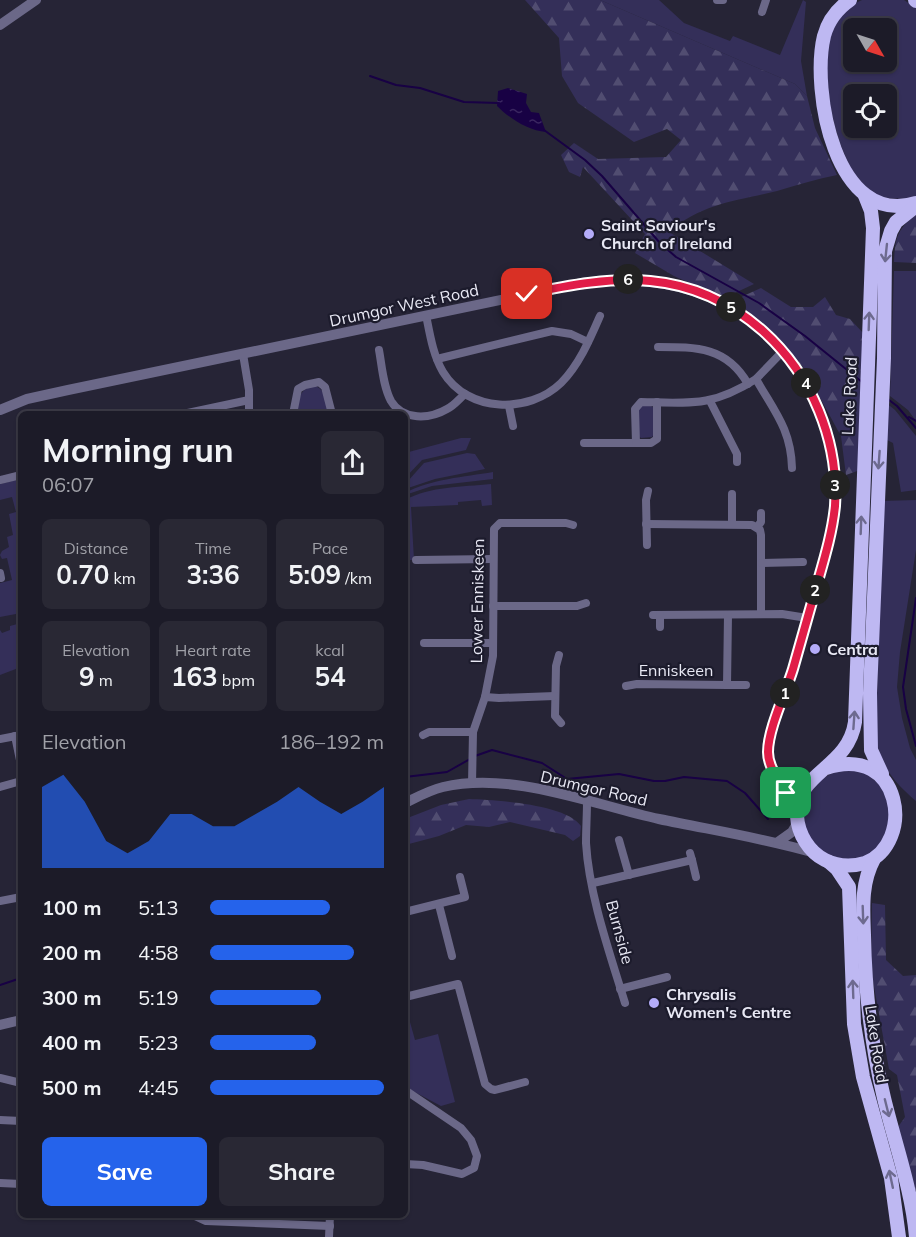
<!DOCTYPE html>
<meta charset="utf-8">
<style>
:root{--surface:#1c1b28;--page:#292834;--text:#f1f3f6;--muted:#a0a1a8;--line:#3a3945;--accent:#2563eb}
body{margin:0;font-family:Mulish,sans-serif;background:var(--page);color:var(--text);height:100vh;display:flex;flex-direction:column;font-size:22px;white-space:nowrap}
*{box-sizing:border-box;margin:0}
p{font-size:20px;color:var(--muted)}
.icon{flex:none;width:33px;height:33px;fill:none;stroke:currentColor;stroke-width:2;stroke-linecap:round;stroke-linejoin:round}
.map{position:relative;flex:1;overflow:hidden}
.side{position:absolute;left:18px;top:411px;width:390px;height:807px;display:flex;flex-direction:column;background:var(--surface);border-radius:9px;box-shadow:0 2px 4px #0004,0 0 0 2px var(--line)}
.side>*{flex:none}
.needle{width:39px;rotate:129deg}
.controls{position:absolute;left:843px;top:18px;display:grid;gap:12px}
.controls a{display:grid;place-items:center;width:54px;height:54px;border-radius:9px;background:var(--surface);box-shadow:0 2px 4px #0004,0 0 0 2px var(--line);font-size:30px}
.pin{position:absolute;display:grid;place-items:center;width:51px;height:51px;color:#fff;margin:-26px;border-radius:12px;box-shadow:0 3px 9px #0006}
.km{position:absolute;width:30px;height:30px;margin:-15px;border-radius:50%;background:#222;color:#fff;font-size:16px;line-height:30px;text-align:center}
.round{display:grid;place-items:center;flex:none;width:63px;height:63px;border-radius:9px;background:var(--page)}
.headline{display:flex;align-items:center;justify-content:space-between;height:102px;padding:0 24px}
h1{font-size:33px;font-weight:700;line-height:45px}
.stats{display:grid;grid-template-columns:repeat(3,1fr);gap:9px;height:102px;padding:6px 24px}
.stats div{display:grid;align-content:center;border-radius:9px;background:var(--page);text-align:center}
.stats b{font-size:26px;font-weight:700}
.stats small{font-size:16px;font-weight:400}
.stats p{font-size:16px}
.chart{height:168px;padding:12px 24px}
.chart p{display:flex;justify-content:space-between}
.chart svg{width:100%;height:108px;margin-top:6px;fill:var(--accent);opacity:.7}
.button{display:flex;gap:12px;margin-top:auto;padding:12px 24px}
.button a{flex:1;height:69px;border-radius:9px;background:var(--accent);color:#fff;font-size:24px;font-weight:700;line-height:69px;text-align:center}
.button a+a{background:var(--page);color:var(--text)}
ul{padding:0 24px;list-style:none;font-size:20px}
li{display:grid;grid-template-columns:96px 72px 1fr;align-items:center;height:45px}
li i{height:15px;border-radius:8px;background:var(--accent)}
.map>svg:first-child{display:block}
</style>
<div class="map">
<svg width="916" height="1237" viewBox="0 0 916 1237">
<defs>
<pattern id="forest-firs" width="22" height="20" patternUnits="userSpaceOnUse" patternTransform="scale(1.5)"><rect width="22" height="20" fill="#342f59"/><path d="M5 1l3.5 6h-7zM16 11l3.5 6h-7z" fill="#514d71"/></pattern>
<pattern id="water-ripples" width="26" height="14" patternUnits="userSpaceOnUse" patternTransform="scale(1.5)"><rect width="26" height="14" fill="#180144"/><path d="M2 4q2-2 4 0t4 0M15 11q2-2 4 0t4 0" fill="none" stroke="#3a2660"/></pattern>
</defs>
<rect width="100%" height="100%" fill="#262436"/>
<!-- built -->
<rect fill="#2d2b43" x="405" y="570" width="4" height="114"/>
<!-- grass -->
<g fill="#342f59" fill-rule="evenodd">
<path d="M600,0H659L684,23L730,41L733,36L780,55L803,0L806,2L801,61L807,96L795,84Z"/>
<path d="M862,0H904L916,8V197C899,199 882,201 868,189C835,161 819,74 831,33C835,19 848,6 862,0ZM854,28H886V62H854ZM854,94H886V128H854Z"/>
<path d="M894,271H916V421L908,410L890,396Z"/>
<path d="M313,386C326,387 326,403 328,414H297C299,400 298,390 313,386Z"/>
<path d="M885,402L895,410L916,436V490L901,492L893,443L887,440Z"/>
<path d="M642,406H651L654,408V434L652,437L641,438L639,436V408Z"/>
<path d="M461,438H471L466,450L422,460L405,478V453Z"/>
<path d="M467,453L475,454L485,469L435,479L405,489L408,481L424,463Z"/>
<path d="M493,472V479L432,486L405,495V493C431,479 464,477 493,472Z"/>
<path d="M21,479V613L0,617V583L12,580L7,558L2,559L0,555L2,551L9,547L7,537L13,535L9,514L16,512L12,497L0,500V484Z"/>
<path d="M491,484L492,505L482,506L481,500L458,502V505L411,507L414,560H405V500C431,486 462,487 491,484Z"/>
<path d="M916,500V550L900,652L897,687L902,718L910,748L916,760V801C894,782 878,764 876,735L882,501Z"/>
<path d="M21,623V667L0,675V630L2,633L10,630V626Z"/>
<path d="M852,769L866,773L888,792L889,834C883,840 877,849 870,854C864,858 855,859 848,859C795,861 782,775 852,769Z"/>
<path d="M405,1004L415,1040L438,1034L455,1102L441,1106L409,1089L405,1079Z"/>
</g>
<!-- forest -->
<g fill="url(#forest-firs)">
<path d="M525,0H600L795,84L807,96L815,128L837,175C817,179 797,185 777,191C737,201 702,203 669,232L754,284L724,298L674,276L635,253L645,234L583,167L580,177L569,172L561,155L574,143L598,159L666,157L681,140L667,129L634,142L578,103L562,76L559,38Z"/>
<path d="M916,215V263L894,262C895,238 897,229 916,215Z"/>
<path d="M761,288L791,307H813L825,297L836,315L850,319L864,334L860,470L846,475L841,436L803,367L763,323L730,302Z"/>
<path d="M469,799C495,800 566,804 581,826L580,836L573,841L565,835L510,822L489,827L466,825L439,836L405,845V819L441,805Z"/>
<path d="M872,903L885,905L886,960L903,976L916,975V1193L898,1127L905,1117L897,1075L889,1069L871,970Z"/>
</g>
<!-- water -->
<path fill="url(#water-ripples)" d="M508,88L527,94L526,103L531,112L539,113L546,132C528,131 509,118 497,106L498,91Z"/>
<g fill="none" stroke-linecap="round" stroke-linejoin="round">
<!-- stream -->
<g stroke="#180144" stroke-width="2">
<path d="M370,76L396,85L420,88L464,102L499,103"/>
<path d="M544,130L585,160L602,176L660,243L676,257L759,303L805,336L862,382"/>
<path d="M889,400L897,406L916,428"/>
<path d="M909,417L916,421"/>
<path d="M916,598L903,687L906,709L916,746"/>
<path d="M475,756L492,750L542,763L567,779L619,774L654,781H665L684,777L727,781L745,793L768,819"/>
<path d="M405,777L447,772L470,759"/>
<path d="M0,985L21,978"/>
</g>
<!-- minor -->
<g stroke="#6b6888" stroke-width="8">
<path d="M717,0H723"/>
<path d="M762,12L766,0"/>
<path d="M426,315C430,335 433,355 443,372C468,413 529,414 561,383C579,365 590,339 600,316"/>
<path d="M658,347C697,347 727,347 748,384"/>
<path d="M379,350C382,366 383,386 391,401C403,421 430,419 447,409C454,406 459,399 465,394"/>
<path d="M783,351L756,379C774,411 791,429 792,468"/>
<path d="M243,354L249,390V414"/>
<path d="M437,359L552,331L571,334L588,342"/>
<path d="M710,401L737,454V462"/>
<path d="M509,406L513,426"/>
<path d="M183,414L249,400"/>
<path d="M293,414L298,389L305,385L319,382L325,387L332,414"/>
<path d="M584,443H636L635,409L641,402C691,403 712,407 756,379"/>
<path d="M636,443H651L657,439V402"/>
<path d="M0,480L21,475"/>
<path d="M732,494V524"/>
<path d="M646,524L752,525L760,530L761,535V614"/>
<path d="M757,527L761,522V513"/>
<path d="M647,545L646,500L648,491"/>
<path d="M416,560L492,559"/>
<path d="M762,563L803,562"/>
<path d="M0,573L1,578"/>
<path d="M493,606H577L586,603"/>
<path d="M653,615L782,614L807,618"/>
<path d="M660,627V615"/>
<path d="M424,643H493"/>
<path d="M559,655L556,666L555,716L561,723"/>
<path d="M727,685H746"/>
<path d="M626,686L637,684L727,685L728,615"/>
<path d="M485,697L499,698L555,696"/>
<path d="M423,735L429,732H473"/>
<path d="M15,736L21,765"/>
<path d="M0,739L21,735"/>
<path d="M472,784L473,732L485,697L493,656L494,529L500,523H566L573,525"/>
<path d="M0,787L21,781"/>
<path d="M587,801C587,815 586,829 586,843C589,895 610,954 625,1003"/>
<path d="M619,840L629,875"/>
<path d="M692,860L696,877"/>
<path d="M593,883L692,860L690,853"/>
<path d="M0,901L21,897"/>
<path d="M439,905L452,956"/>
<path d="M405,912L465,897L460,877"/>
<path d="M620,989L667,977"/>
<path d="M405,997L458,984L485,1084L491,1089L495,1090L525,1082"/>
<path d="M0,1078L21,1083"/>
<path d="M405,1090L461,1128L471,1140L477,1156L474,1168L462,1174L423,1165L405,1164"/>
<path d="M0,1120L21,1121"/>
<path d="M0,1183L21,1184"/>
<path d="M193,1215L206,1221L330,1226"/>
<path d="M329,1237L330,1215"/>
</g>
<!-- tertiary -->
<g stroke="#6b6888" stroke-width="10">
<path d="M0,25L36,0"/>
<path d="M0,410L27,399L68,390L582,283C650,275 711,285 764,332C812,375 840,441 835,506C832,537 821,569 813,599C806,622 800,646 793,669C785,696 771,723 768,751C770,773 785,791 798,809"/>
<path d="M776,776C789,781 798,782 812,778"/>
<path d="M405,803C417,797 430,790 443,787C512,771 591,804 659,819C711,830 764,838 815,853"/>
<path d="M778,842L792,832L798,822"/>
<path d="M0,1025L21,1020"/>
</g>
<!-- trunk -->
<g stroke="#beb8f2" stroke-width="14">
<path d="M850,0C837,9 828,21 824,36C811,90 835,228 916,203"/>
<path d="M915,0L916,1"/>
<path d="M826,768C902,743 916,843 865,863C851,867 837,866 825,860C809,852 798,834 797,816C796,771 848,769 855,722L873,228L871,211L865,196"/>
<path d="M882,774L871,750L870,693L884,358L885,251L891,231L896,222L916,206"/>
<path d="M874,859C861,883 863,908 864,935C865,990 871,1044 884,1098C895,1144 912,1190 916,1237"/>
<path d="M829,862L837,869L849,887L854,1024L863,1077L891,1178L899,1237"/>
</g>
</g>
<!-- one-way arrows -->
<defs><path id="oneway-shaft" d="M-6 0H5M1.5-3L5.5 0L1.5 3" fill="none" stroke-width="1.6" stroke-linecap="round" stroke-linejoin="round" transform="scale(1.5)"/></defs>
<g stroke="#6d6a8f">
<use href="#oneway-shaft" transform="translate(886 253) rotate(96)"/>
<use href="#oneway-shaft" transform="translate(869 321) rotate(-88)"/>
<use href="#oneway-shaft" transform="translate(879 460) rotate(94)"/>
<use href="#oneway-shaft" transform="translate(861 525) rotate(-88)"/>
<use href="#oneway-shaft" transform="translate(854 720) rotate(-86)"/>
<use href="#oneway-shaft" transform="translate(863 915) rotate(88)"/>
<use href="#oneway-shaft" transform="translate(853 989) rotate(-92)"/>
<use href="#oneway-shaft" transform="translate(887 1108) rotate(76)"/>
<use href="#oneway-shaft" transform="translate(891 1179) rotate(-102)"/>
</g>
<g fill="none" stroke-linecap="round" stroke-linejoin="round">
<defs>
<path id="route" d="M527,294C615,275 689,266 763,331C812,375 839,441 835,506C832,536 822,566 814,595C807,619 800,645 793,669C786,692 768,729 768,752C768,767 779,780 786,793"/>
</defs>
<!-- route casing -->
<use href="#route" stroke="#fff" stroke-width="12"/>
<!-- route -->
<use href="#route" stroke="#e11d48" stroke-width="8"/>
</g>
<!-- markers -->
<g fill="#b4acf9" stroke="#1c1b2c" stroke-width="2">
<circle cx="589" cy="234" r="6"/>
<circle cx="815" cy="649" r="6"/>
<circle cx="654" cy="1003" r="6"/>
</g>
<g text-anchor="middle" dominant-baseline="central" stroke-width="4.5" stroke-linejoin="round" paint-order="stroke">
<!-- poi labels -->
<g font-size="16" font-weight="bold" fill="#e8e8f4" stroke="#1c1b2c" text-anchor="start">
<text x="601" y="225">Saint Saviour's<tspan x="601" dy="18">Church of Ireland</tspan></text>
<text x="827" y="649">Centra</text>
<text x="666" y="994">Chrysalis<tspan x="666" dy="18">Women's Centre</tspan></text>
</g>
<!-- street labels -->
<g font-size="16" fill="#e8e8f4" stroke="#1c1b2c">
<text transform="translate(404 305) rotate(-12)">Drumgor West Road</text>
<text transform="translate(849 396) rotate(-87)">Lake Road</text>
<text transform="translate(477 601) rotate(-89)">Lower Enniskeen</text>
<text x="676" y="670">Enniskeen</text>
<text transform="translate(594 788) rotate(13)">Drumgor Road</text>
<text transform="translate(620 932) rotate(75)">Burnside</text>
<text transform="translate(877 1044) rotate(81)">Lake Road</text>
</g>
</g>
</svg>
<div class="controls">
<a><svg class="needle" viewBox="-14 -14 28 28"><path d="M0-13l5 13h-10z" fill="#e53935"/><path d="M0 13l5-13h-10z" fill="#a0a1a8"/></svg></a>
<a><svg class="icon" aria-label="locate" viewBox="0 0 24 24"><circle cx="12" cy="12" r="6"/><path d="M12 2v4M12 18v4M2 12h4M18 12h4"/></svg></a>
</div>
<div class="pin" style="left:786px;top:793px;background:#1e9e55"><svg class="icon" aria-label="arrive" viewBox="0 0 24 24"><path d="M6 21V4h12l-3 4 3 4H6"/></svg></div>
<div class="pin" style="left:527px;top:294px;background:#d93025"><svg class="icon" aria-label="check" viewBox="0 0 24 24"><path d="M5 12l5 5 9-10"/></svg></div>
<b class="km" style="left:785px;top:693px">1</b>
<b class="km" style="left:815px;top:590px">2</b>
<b class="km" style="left:835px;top:485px">3</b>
<b class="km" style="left:806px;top:383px">4</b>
<b class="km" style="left:731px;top:307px">5</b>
<b class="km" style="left:628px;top:279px">6</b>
<section class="side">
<div class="headline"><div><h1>Morning run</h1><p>06:07</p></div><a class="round"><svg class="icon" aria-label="share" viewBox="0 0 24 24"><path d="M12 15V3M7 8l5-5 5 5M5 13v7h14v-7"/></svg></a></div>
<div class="stats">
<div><p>Distance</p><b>0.70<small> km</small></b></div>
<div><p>Time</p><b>3:36</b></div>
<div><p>Pace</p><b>5:09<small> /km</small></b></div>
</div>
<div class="stats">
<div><p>Elevation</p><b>9<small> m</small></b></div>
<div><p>Heart rate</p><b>163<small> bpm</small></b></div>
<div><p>kcal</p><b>54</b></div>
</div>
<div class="chart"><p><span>Elevation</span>186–192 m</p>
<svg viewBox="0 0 160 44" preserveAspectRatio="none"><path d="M0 44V11L10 6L20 17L30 33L40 38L50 33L60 22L70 22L80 27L90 27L100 22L110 17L120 11L130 17L140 22L150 17L160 11V44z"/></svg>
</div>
<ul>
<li><b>100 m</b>5:13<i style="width:69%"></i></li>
<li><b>200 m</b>4:58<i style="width:83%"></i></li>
<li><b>300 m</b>5:19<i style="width:64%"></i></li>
<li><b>400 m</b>5:23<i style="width:61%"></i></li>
<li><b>500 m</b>4:45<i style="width:100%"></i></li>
</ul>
<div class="button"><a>Save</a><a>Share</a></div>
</section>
</div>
